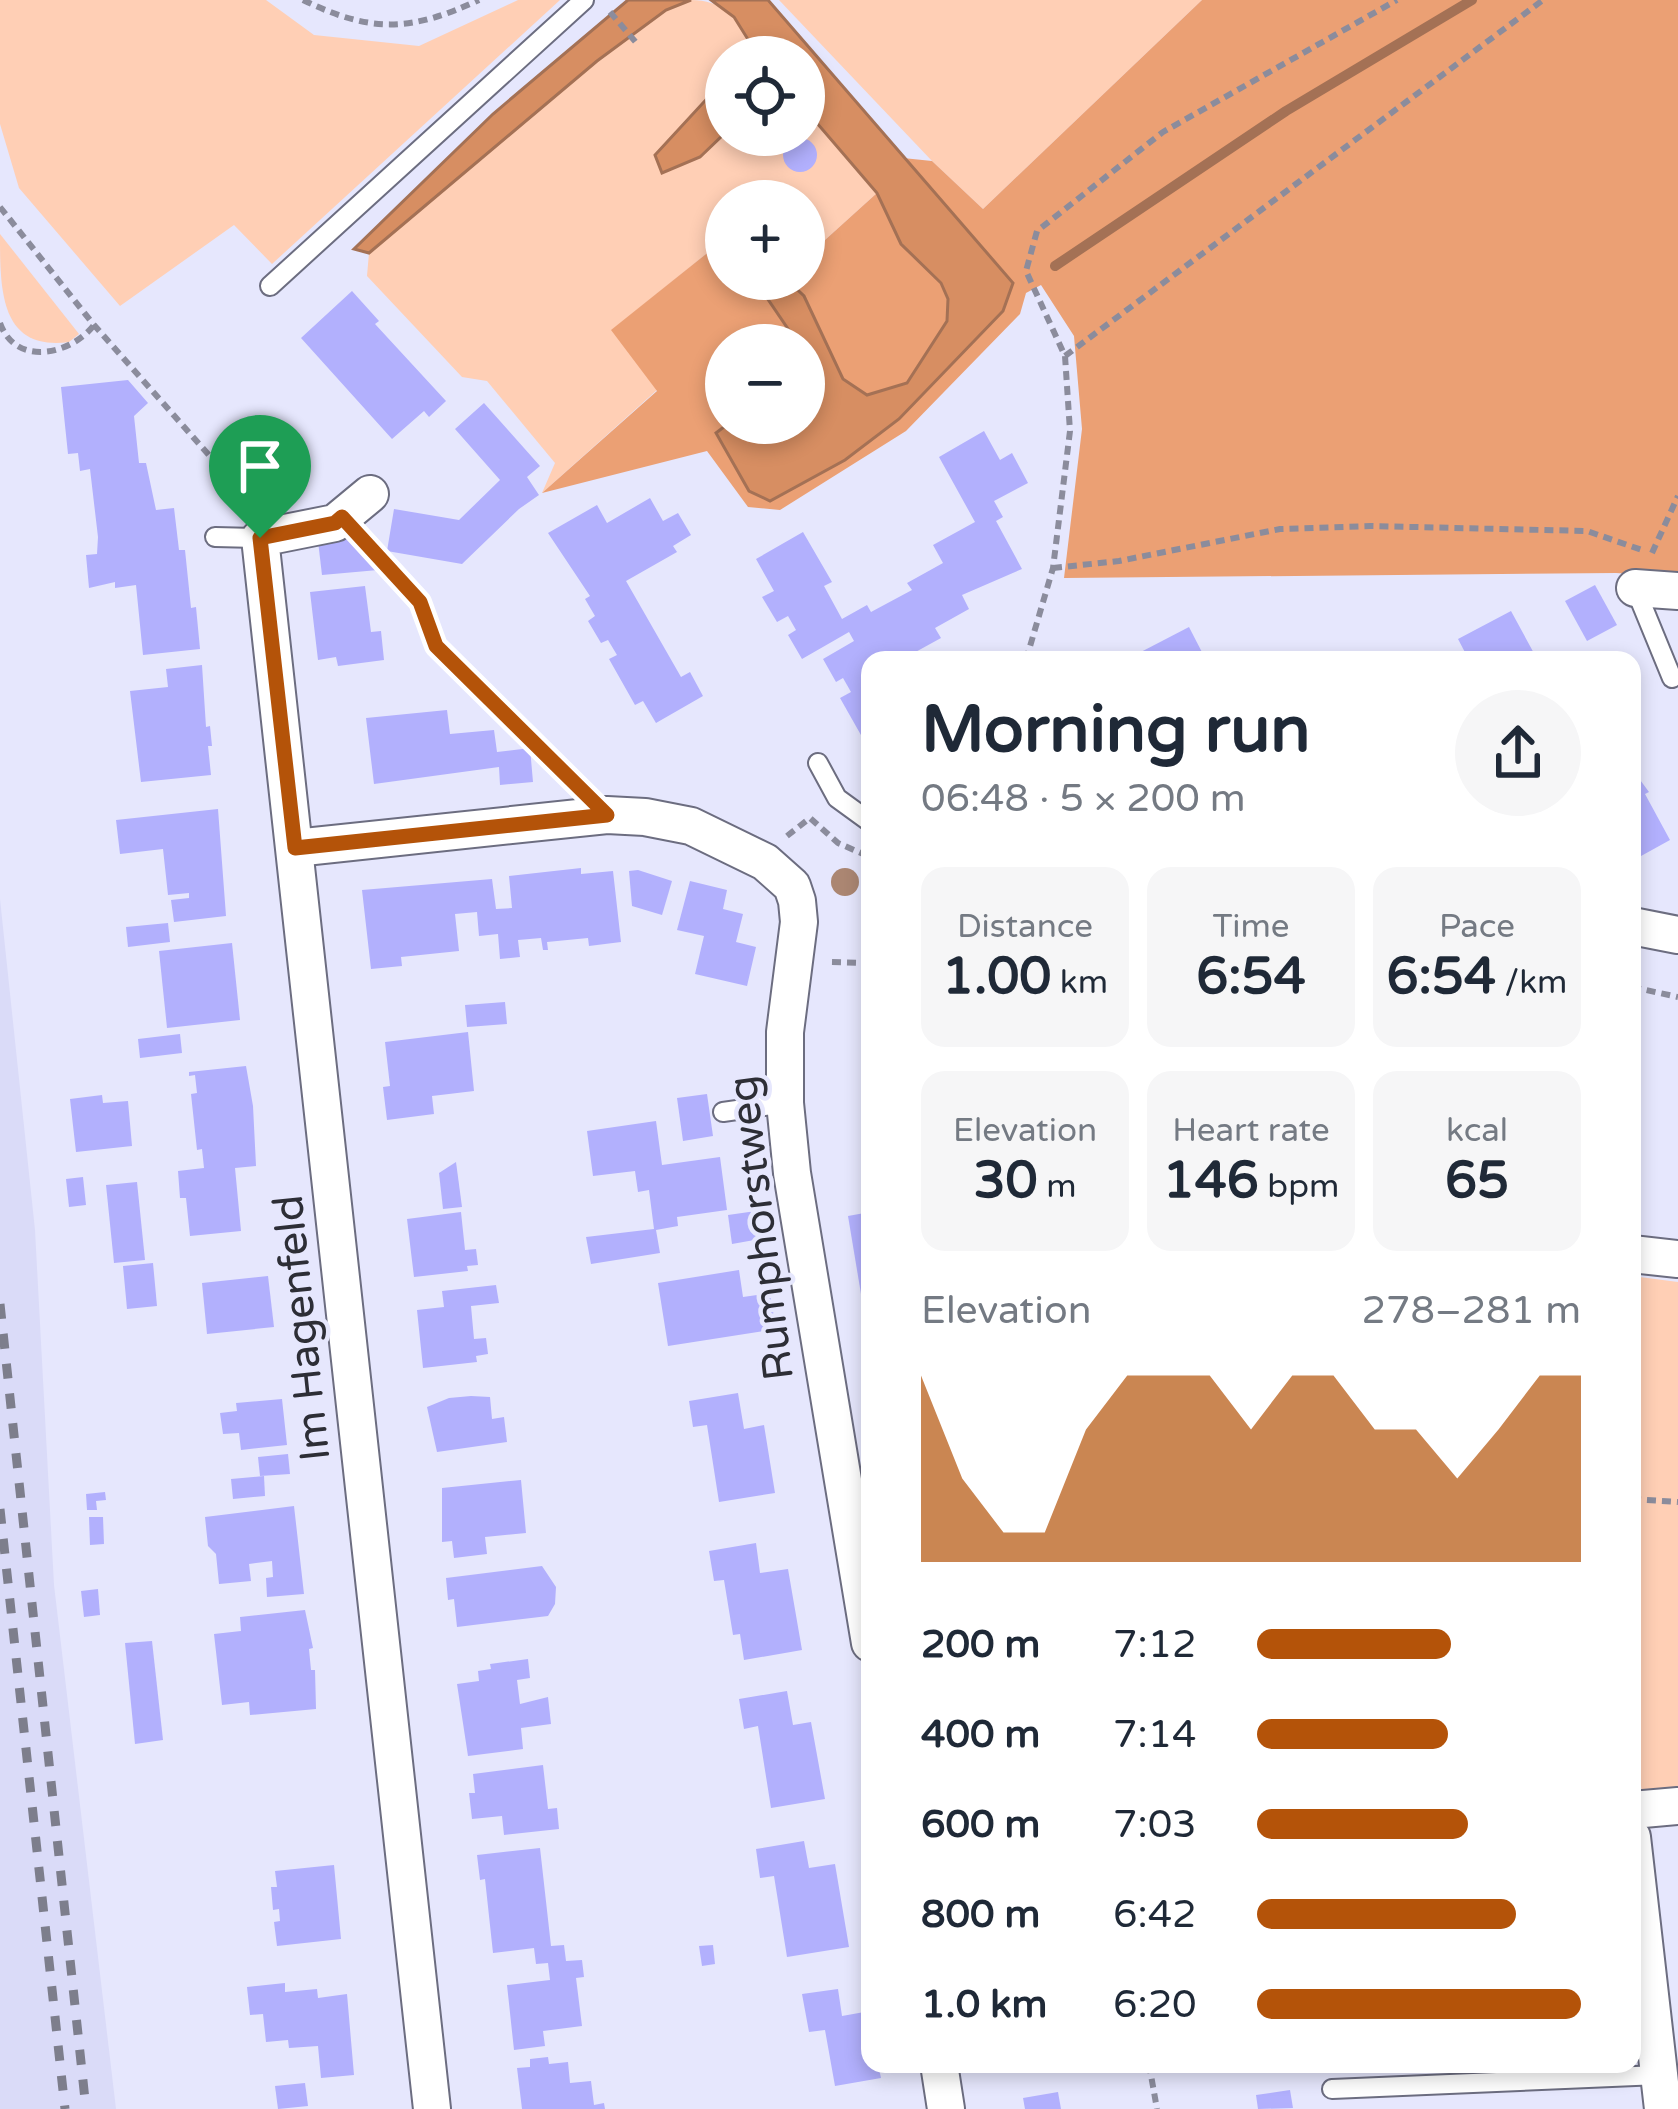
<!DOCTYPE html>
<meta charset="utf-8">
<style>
:root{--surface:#fff;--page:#f6f6f7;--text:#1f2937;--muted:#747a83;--accent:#b45309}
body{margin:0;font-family:"Varela Round",sans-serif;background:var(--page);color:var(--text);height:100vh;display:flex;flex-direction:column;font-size:45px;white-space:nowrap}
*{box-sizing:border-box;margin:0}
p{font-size:39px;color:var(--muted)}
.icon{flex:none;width:66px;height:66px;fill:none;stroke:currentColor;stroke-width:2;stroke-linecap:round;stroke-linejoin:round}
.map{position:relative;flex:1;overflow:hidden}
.drawer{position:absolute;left:861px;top:651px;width:780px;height:1422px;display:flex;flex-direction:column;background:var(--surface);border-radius:24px;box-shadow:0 6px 18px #0003}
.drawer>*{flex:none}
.controls{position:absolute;left:705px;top:36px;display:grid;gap:24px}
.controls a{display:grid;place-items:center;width:120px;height:120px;border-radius:50%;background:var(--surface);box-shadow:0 6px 18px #0003;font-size:60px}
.pin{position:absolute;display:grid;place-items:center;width:102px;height:102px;color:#fff;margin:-123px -51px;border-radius:50% 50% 50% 0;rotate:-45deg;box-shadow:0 0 12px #0007}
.pin .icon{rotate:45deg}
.round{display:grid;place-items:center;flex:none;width:126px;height:126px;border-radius:63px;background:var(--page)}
.summary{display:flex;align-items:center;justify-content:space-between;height:204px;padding:0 60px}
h1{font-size:66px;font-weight:700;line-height:90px}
.figures{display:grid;grid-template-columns:repeat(3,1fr);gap:18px;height:204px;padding:12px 60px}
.figures div{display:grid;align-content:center;border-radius:24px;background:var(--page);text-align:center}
.figures b{font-size:51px;font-weight:700}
.figures small{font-size:33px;font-weight:400}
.figures p{font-size:33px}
.chart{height:336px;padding:24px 60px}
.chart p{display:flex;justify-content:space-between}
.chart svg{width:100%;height:216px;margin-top:12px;fill:var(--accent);opacity:.7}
ul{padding:0 60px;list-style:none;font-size:39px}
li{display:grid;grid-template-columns:192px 144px 1fr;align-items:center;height:90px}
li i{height:30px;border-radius:15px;background:var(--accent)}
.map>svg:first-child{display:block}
</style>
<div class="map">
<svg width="1678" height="2109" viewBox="0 0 1678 2109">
<rect width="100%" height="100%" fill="#e6e7fd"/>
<!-- built -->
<path fill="#dadbf8" d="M0,899L35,1230L54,1585L116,2109H0Z"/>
<!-- green -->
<g fill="#ffcfb5">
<path d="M0,0H266L314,35L419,46L518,0H560L272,264L234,225L120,306L19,188L0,124Z"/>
<path d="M691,0C722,0 734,16 750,41L742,57H726V78L655,155L700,157L726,132L804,135V108L877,193L804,259V201H726V235L713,238L711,250L612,330L657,390L542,493L555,463L487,381L462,377L367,276L369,253L597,61L666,10Z"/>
<path d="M779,0H1202L983,209L932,161Z"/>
<path d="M0,234L79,334L69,342C0,351 0,291 0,234Z"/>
<path d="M1632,1276L1678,1282V1793L1642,1796L1632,1692Z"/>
</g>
<!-- forest -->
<g fill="#eba074">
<path d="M1202,0H1678V577L1616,573L1064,578L1082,429L1074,336L1041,285L1026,293L1020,314L906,431L780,510L748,507L707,451L542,493L657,391L611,330L711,250L713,237L726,235V250L716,253L726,262V279H747L763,292L799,345H726L729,423L717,433L749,491L770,501L845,460L899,419L1003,311L1012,283L903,158L932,161L983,209Z"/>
<path d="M877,193L901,244L941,283L948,299L947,321L907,383L867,395L843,379L804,296L786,279H804V259Z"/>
</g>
<!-- water -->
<g fill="#d78e62" stroke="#a47155" stroke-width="3">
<path d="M628,0H691L666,10L597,61L369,253L354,249L493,114Z"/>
<path d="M711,0H768L1013,283L1003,311L899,419L845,460L770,501L749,491L716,433L729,423H804V345H799L763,292L747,279H786L804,296L843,379L867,395L907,383L947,321L948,299L941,283L901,244L877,193L804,108V57H742L749,41L734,17Z"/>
<path d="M726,78V132L700,157L662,173L655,155Z"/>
</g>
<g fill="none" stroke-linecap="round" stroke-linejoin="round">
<!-- stream -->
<path stroke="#a47155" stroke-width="10" d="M1055,266L1286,111L1472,0"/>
</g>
<!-- building -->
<g fill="#b2b0fd">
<circle cx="800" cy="155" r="17"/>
<path d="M352,291L379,321L375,324L446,401L429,417L424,411L392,439L301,338Z"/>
<path d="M128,380L148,403L134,416L139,463H146L156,510L174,508L179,550H185L191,608L196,607L200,649L143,655L136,585L115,588V582L89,588L86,555L97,554L98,537L90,469L80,471L78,453L68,454L61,387Z"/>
<path d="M484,403L540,466L527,477L539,495L519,509L462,564L387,551L394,509L459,520L500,480L455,429Z"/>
<path d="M984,431L1000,460L1012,453L1028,483L994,501L1003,517L996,521L1022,569L962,595L969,609L935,628L941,638L901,660H870V751L840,698L851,692L843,678L836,682L823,659L854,641L849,632L802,659L788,635L796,630L788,616L777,622L762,597L774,591L756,559L803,532L832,582L824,586L842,619L867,605L871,612L912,590L907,583L943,563L933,545L975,522L939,457Z"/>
<path d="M650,498L663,521L678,513L691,535L673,546L677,552L626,581L681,677L690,672L703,696L656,723L643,701L635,705L609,659L617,655L608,640L601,643L588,621L595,616L585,599L590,596L548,533L597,505L607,523Z"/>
<path d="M348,537L378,570L322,575L318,541Z"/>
<path d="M1595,585L1617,625L1587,641L1565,601Z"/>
<path d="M365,586L371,632L381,631L384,660L338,666L336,657L318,660L310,592Z"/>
<path d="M1511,611L1536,657L1539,655L1542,660H1469L1458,639Z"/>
<path d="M1189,627L1206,660H1140L1137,654Z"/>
<path d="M202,665L206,727L210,726L212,746H208L211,775L141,782L130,691L168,687L166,669Z"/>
<path d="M447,710L450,734L494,730L497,752L530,748L533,782L500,785L499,767L374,784L366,718Z"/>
<path d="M1632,769L1649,792L1645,794L1670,840L1632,861Z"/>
<path d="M218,809L226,916L174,922L171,900L189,898V893L168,895L163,849L120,854L116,820Z"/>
<path d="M581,868V874L613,871L621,942L589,946L588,938L547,942L548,950H543L541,938L518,940L520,957L500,959L498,934L479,936L477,912L455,914L459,951L401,957L402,966L371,969L362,890L492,879L496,909L512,908L509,876Z"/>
<path d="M638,870L672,881L662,915L632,906L629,871Z"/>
<path d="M690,881L727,890L723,909L743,914L736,942L756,947L747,986L695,974L704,936L677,930Z"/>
<path d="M168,923L170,942L128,947L126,927Z"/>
<path d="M232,943L240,1020L167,1028L159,951Z"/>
<path d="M505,1002L507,1024L467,1027L465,1005Z"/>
<path d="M468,1032L474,1091L432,1096L434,1114L387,1120L383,1087L390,1086L385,1042Z"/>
<path d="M180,1034L182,1053L140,1058L138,1039Z"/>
<path d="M246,1066L253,1106L256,1166L235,1168L241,1231L190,1236L186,1198H180L178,1171L204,1168L202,1149L197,1150L191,1094L197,1093L195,1075L189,1076V1072Z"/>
<path d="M707,1094L713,1136L683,1141L677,1098Z"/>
<path d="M102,1095L103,1103L128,1101L132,1146L76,1152L70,1099Z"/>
<path d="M656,1121L662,1165L720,1157L727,1210L677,1217L678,1226L656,1230L660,1253L591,1264L586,1237L654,1229L649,1190L638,1192L635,1171L593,1176L587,1131Z"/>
<path d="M456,1162L462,1207L443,1209L439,1173Z"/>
<path d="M83,1177L86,1205L69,1207L66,1179Z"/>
<path d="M137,1182L145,1260L114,1263L106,1185Z"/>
<path d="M756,1211L760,1239L732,1244L728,1215Z"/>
<path d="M461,1212L465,1250L476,1249L478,1265L467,1266L468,1271L414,1277L407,1219Z"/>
<path d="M870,1212V1299L862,1300L848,1216Z"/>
<path d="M153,1263L157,1306L127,1309L123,1266Z"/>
<path d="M739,1270L743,1297L770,1293L776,1329L668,1346L658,1283Z"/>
<path d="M268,1276L274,1327L207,1334L202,1283Z"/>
<path d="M496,1285L499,1303L471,1306L474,1339L486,1338L488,1354L476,1356L477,1362L423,1368L417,1310L444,1307L442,1291Z"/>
<path d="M738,1393L744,1429L764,1425L775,1493L719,1502L707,1425L693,1427L689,1401Z"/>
<path d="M471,1396L490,1397L492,1419L504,1417L507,1442L437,1452L427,1407L449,1398Z"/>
<path d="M282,1399L287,1445L241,1450L239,1433L223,1434L220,1413L237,1411L236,1403Z"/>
<path d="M288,1454L290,1474L260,1476L258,1457Z"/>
<path d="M264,1476L265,1496L233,1499L231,1479Z"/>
<path d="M521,1480L526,1533L485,1537L487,1554L454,1558L452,1541L442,1542V1488Z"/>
<path d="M105,1492L106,1500L96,1501L97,1510H87L86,1494Z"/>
<path d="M294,1506L304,1594L267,1597L266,1578L273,1577L272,1561L249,1564L251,1581L219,1584L216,1554L208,1546L205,1517Z"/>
<path d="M89,1517H103L104,1544L90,1545Z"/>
<path d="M756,1543L760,1573L788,1569L802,1650L744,1660L740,1634L733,1635L724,1580L714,1581L709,1551Z"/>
<path d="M542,1566L556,1587L555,1604L548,1616L457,1627L454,1599L448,1600L446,1578Z"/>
<path d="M98,1589L100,1615L84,1617L81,1591Z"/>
<path d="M305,1610L313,1648L309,1649L311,1670H315L316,1709L250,1715L249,1702L222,1705L214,1634L241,1631L240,1617Z"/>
<path d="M152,1641L163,1740L135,1744L125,1643Z"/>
<path d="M528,1659L530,1678L517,1680L520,1704L548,1697L551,1724L521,1728L523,1749L468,1756L457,1684L479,1681L478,1671L491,1669L490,1664Z"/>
<path d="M787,1691L793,1725L811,1722L825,1799L771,1808L758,1726L744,1729L739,1699Z"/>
<path d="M543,1765L548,1809L557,1808L559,1829L504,1835L502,1816L472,1819L469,1793H475L473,1774Z"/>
<path d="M804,1841L809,1868L835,1864L849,1947L787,1957L774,1876L760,1878L756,1849Z"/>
<path d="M540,1848L551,1946L564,1945L566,1961L582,1960L584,1977L576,1978L582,2026L543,2031L545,2046L514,2050L507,1985L550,1980L548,1963L536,1964L534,1948L493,1953L485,1879L480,1880L477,1855Z"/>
<path d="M334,1865L341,1939L277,1946L274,1922L280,1921L279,1909L273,1910L271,1887H277L275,1871Z"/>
<path d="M713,1945L715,1964L702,1966L699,1946Z"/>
<path d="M285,1983V1992L317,1989L318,1998L347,1994L354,2075L321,2078L318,2046L289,2048L288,2040L266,2042L263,2014L250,2015L247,1987Z"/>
<path d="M838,1989L842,2016L870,2011V2064H878L881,2078L835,2086L825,2030L809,2032L802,1994Z"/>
<path d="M548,2057L549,2064L568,2062L570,2083L591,2081L594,2105L604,2103L605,2109H522L517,2068L530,2067V2059Z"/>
<path d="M305,2083L308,2106L278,2109L275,2086Z"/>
<path d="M1290,2090L1293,2108L1258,2109L1256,2095Z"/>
<path d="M1058,2092L1061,2109H1025L1023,2098Z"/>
</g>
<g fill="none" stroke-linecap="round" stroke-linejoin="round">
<defs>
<g id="service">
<path d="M270,286L584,0"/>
<path d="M215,537L260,538"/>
<path d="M1635,588L1672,678"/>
<path d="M818,763L837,798L870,822"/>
<path d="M723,1112L785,1103"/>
<path d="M1332,2089L1659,2075"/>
</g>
<g id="minor">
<path d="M370,494L335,523L260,538L432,2109"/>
<path d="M1635,588L1678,591"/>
<path d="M295,848L607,815L645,817L691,826L765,862L792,886L797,901L799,922L785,1032V1103L792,1173L870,1643"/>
<path d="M1632,926L1678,935"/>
<path d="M1632,1254L1678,1259"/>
<path d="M1632,1810L1678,1806"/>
<path d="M1632,1837L1663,2109"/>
<path d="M939,2064L946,2109"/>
</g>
</defs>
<!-- service casing -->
<use href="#service" stroke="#6c6d80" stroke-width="22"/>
<!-- minor casing -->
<use href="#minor" stroke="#6c6d80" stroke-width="40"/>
<!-- path -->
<g stroke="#8b8c9c" stroke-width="6" stroke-dasharray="9 6" stroke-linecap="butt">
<path d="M303,0C371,33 410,32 479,0"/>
<path d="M610,12L639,46"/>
<path d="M0,207L94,325L231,480L245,508"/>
<path d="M0,323C16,368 72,354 94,325"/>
<path d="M1065,356L1543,0"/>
<path d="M365,542L420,602L435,646L575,782"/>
<path d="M1652,553L1678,496"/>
<path d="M1053,568L1119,561L1280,529L1371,526L1587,531L1642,550"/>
<path d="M1026,660L1053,568L1070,431L1065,356L1026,271L1037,231L1163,132L1397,0"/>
<path d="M787,836L810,818L838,843L870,857"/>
<path d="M832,962L870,963"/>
<path d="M1632,987L1678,997"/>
<path d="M1632,1499L1678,1502"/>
<path d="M1149,2064L1157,2109"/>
</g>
<!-- service -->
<use href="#service" stroke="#fff" stroke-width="18"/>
<!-- minor -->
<use href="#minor" stroke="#fff" stroke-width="36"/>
<!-- rail -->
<g stroke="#7d7e8c" stroke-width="9" stroke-dasharray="15 15" stroke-linecap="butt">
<path d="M0,1304L86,2109"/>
<path d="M0,1509L65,2109"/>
</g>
</g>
<!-- trees -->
<circle fill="#ab8672" cx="845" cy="882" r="14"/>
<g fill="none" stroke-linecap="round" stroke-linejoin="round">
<defs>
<path id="route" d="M342,517L420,602L436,646L607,815L295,848L260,538L335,523Z"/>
</defs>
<!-- route casing -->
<use href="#route" stroke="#fff" stroke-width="24"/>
<!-- route -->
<use href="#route" stroke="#b45309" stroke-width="15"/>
</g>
<g text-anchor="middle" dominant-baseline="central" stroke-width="9" stroke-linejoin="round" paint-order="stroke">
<!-- street labels -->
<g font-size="42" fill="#2d2e36" stroke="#e6e7fd">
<text transform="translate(761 1228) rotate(-97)">Rumphorstweg</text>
<text transform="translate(302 1328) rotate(-96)">Im Hagenfeld</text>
</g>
</g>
</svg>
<div class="controls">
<a><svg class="icon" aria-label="locate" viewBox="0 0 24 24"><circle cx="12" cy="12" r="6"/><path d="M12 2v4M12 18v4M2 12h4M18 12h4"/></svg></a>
<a>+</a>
<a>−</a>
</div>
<div class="pin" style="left:260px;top:538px;background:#1e9e55"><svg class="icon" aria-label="arrive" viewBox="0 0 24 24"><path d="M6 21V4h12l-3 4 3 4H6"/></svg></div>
<section class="drawer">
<div class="summary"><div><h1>Morning run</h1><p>06:48 · 5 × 200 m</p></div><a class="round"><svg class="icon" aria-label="share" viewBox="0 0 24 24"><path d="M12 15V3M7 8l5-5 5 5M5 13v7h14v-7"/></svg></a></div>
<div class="figures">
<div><p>Distance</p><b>1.00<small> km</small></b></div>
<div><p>Time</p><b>6:54</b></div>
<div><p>Pace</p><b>6:54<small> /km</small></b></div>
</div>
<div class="figures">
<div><p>Elevation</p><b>30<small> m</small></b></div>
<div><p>Heart rate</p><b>146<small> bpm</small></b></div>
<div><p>kcal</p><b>65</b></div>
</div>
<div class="chart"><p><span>Elevation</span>278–281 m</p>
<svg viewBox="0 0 160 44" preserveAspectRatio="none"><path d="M0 44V6L10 27L20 38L30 38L40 17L50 6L60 6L70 6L80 17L90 6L100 6L110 17L120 17L130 27L140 17L150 6L160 6V44z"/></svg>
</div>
<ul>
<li><b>200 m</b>7:12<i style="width:60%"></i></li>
<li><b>400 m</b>7:14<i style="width:59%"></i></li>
<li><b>600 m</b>7:03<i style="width:65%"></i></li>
<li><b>800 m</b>6:42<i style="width:80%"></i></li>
<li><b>1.0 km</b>6:20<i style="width:100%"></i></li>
</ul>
</section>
</div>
